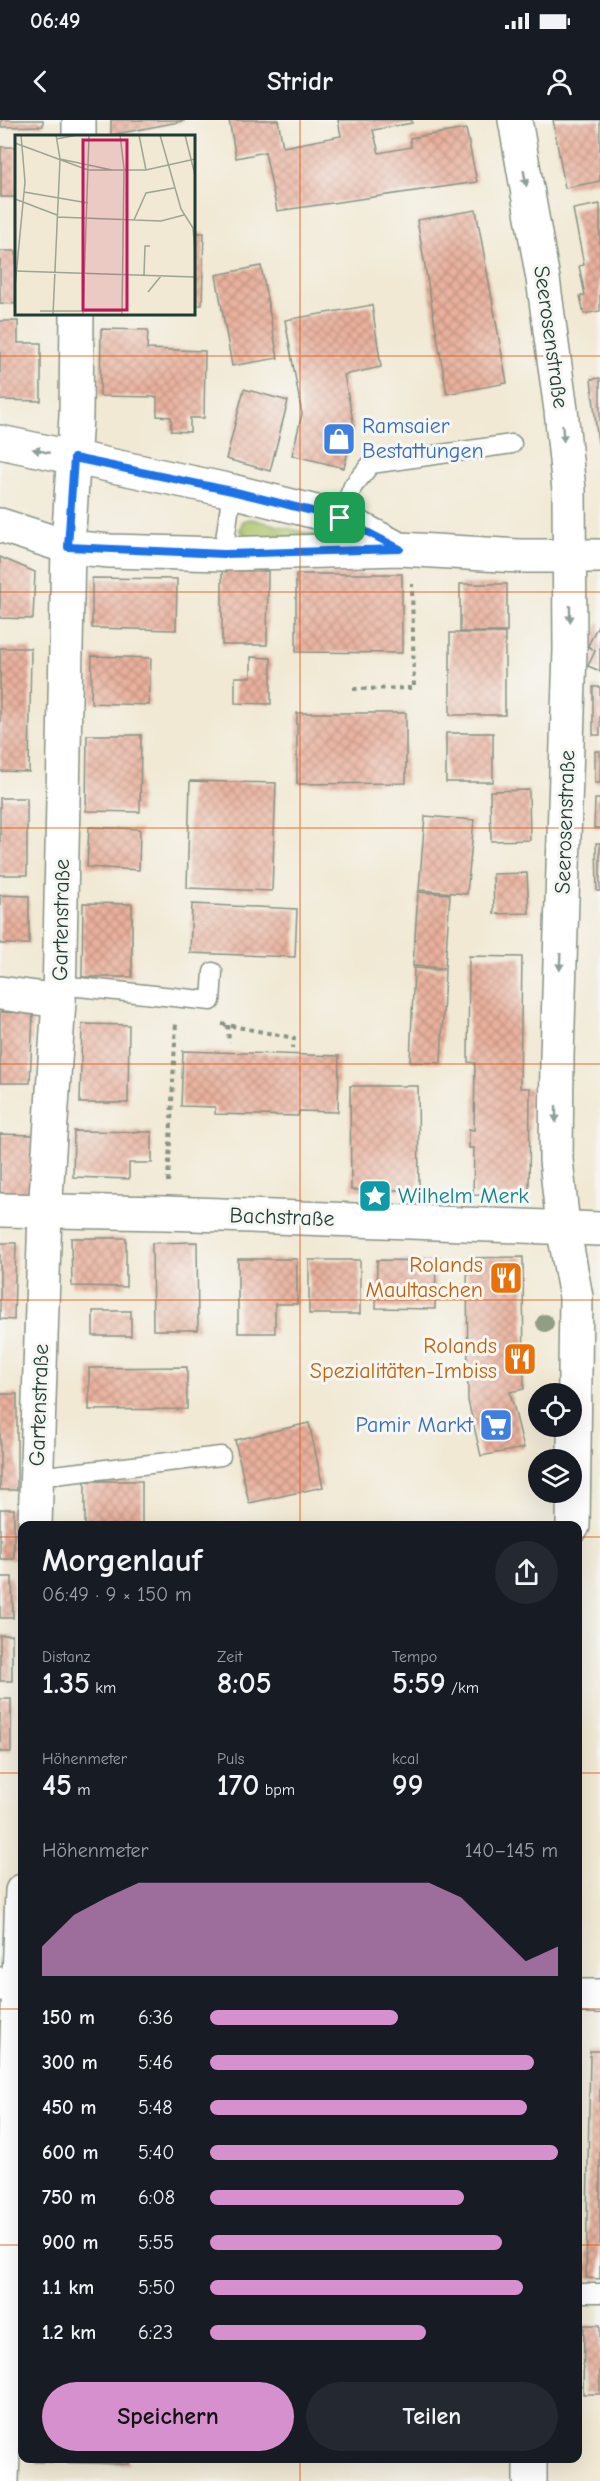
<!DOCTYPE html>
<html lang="de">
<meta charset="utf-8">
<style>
:root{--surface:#171b24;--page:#242831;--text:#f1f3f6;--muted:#9ea1a6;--accent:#d690ce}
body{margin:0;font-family:"Comic Neue",sans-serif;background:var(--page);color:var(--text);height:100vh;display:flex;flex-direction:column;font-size:22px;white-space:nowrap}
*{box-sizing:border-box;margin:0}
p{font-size:20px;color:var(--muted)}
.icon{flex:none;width:33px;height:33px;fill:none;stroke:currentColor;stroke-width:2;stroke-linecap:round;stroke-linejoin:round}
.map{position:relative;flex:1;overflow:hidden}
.drawer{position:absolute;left:18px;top:1401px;width:564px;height:942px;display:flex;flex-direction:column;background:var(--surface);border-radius:12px;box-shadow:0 6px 24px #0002}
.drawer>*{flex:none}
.buttons{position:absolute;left:528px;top:1263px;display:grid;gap:12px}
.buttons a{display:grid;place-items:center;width:54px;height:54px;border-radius:50%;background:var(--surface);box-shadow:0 6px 24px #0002;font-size:30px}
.pin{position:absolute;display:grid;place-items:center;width:51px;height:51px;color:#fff;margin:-26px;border-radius:12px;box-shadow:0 3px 9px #0006}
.round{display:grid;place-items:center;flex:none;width:63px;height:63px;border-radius:32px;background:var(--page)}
.overview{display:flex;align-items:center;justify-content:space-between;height:102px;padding:0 24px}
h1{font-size:33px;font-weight:700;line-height:45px}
.stats{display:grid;grid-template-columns:repeat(3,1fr);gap:9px;height:102px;padding:6px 24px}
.stats div{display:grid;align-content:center}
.stats b{font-size:30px;font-weight:700}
.stats small{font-size:16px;font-weight:400}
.stats p{font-size:16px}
.chart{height:168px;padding:12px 24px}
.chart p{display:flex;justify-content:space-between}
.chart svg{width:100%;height:108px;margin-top:6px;fill:var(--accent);opacity:.7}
.primary-button{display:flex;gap:12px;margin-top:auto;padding:12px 24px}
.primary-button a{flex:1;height:69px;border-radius:36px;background:var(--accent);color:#111;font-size:24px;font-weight:700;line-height:69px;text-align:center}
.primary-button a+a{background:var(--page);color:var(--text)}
ul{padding:0 24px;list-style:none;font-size:20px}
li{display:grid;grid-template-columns:96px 72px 1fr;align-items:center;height:45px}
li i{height:15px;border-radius:8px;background:var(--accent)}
.status{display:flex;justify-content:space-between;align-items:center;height:42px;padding:0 30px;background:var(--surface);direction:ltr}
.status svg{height:16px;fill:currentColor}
header{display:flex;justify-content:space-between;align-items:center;height:78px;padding:0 24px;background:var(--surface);font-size:27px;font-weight:700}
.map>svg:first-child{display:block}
</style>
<div class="status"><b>06:49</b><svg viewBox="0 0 49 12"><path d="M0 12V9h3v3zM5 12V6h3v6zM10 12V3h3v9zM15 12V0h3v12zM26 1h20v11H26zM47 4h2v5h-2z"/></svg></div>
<header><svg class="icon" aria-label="back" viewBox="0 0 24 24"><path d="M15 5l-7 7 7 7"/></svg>Stridr<svg class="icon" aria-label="person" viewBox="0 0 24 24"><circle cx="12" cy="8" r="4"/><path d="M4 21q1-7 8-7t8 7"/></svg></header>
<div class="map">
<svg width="600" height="2361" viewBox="0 0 600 2361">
<defs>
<pattern id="grass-tufts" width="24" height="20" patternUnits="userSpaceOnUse" patternTransform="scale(1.5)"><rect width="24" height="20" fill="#afc66c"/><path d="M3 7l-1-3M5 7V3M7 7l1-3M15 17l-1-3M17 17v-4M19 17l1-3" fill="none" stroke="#8ea25a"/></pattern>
<pattern id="building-cross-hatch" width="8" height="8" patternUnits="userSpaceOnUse" patternTransform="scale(1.5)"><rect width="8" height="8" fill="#eab19d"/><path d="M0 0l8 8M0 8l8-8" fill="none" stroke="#bd9181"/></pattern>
</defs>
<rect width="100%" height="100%" fill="#f6f6f2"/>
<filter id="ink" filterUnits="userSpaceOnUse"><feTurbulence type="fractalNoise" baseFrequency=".0167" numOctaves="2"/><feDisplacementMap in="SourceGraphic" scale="12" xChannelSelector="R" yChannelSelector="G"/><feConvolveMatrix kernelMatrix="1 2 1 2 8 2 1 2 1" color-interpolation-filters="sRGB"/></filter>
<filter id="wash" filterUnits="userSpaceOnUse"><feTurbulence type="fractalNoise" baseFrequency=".008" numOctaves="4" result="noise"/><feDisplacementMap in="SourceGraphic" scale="24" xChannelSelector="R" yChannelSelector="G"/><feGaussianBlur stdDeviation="1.35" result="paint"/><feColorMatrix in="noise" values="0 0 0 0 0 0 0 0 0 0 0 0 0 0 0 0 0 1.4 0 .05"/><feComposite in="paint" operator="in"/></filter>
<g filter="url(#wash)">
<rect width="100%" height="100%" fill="#f1e9d4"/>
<!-- grass -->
<path fill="url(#grass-tufts)" stroke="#678250" stroke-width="1.5" d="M251,399L318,416L245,419L240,410L243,401Z"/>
<g id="blocks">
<!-- building -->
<g fill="url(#building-cross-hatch)">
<path d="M1,0H43V6L1,7Z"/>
<path d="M111,0H184V1L111,15Z"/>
<path d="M229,0H278L283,27L341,16L338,0H412V3L373,10L379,33L411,27L410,18L466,9L477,62L277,91L265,32L236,38Z"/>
<path d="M553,0H600V61L565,68Z"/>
<rect x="1" y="27" width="15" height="50"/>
<path d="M600,84V191L584,194L580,176L585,175L579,146L584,145L573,89Z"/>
<path d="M476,90L507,263L447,274L417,100Z"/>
<path d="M194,113H204L202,185H194Z"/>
<path d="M0,131H16V184L0,183Z"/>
<path d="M261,146L278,238L232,246L216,155Z"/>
<path d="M372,185L381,247L344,255L354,306L344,348L292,335L302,294L285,200Z"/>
<path d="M0,201H18V223H41V281L0,280Z"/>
<path d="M101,209L148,210L147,229L205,231L204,298H190V312L171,311V297L157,296V277L100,276Z"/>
<path d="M600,258V323H598L591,259Z"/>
<path d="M244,269L288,281L270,351L226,339Z"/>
<path d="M0,437L35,452L33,499L0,498Z"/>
<path d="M222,450L268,451L267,525H222Z"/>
<path d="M296,454H402V533L296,532Z"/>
<path d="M92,458L177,459L176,510L92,508Z"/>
<rect x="460" y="464" width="47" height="48"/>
<path d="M600,501V551L588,546L595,531L588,526Z"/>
<rect x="450" y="513" width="55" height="82"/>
<path d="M0,528H31L29,652L0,651Z"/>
<path d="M92,536L151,538L149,585L91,583Z"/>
<path d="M251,537L271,538V584L235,583V557H251Z"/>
<rect x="593" y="567" width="7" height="48"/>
<path d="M297,593H406V663L297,664Z"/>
<rect x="446" y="613" width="47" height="49"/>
<path d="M87,615H141L140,692L86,691Z"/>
<rect x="595" y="631" width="5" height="32"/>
<path d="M190,661L276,663L272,771L187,768Z"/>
<path d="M529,670L530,720L491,721L490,671Z"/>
<rect x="0" y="678" width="27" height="77"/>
<path d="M595,679H600V708H594Z"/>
<path d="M425,696L474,700L467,774L419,770Z"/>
<path d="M89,707L140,709L139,750L87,747Z"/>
<path d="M596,723H600V771H597Z"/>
<path d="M527,753L529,793L494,794L493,754Z"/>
<path d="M418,772L450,774L445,848L413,846Z"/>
<path d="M0,775L29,776V824H0Z"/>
<path d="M83,783L132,784V857H82Z"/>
<path d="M192,784L297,789L295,837L190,833Z"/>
<path d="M469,836L522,837L520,968H530L529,1076L473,1075L474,1028H469V1009L474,1010L475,943L468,942Z"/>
<path d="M414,848L445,850L441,943L410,942Z"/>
<path d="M0,892L33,893L30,963H0Z"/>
<path d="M82,904L129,905L128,983H80Z"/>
<path d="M183,931L339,936L338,992L299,991L298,996L215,994V987L181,986Z"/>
<path d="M350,966H418L419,1070H351Z"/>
<path d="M74,1011L152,1012V1043H129V1059L73,1057Z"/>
<path d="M0,1014L33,1015L31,1074L0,1073Z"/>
<path d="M71,1118H126V1167L72,1166Z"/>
<path d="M197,1122L198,1210H153L152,1123Z"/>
<path d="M0,1123H16L14,1200L0,1199Z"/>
<path d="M523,1137L524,1269L510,1272L524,1328L481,1336L468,1281L467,1138Z"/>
<path d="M238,1139H297V1184H275V1213H238Z"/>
<rect x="309" y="1140" width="51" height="54"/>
<path d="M377,1140L436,1141L435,1189L376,1188Z"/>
<rect x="93" y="1191" width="38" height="25"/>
<path d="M187,1247V1289L89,1290V1248Z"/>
<rect x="0" y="1274" width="17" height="96"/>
<path d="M309,1303L323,1367L249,1383L235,1320Z"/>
<rect x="85" y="1361" width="57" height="44"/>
<rect x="0" y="1389" width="14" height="50"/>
<path d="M0,1457H12L13,1498H0Z"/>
<rect x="0" y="1515" width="12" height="46"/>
<rect x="0" y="1579" width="11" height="53"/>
<path d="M590,1931H600V2159L586,2158Z"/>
<path d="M584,2205H600V2274H583Z"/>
<path d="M35,2338H129V2344L35,2342Z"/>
</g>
</g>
</g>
<g filter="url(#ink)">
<use href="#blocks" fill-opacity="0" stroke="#889384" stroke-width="1.5"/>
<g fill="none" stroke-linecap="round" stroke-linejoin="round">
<defs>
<g id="service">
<path d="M340,398L353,366L371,344L512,324"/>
<path d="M223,434L232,371"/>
<path d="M60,865L211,881L213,852"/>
<path d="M36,1357L221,1336"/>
<path d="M578,2173H600"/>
</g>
<g id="minor">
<path d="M79,16V0"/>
<path d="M0,322L232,371L340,398L395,427"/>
<path d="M0,405L68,427L110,431L223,434L400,429L519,436H600"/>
<path d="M0,873L59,881"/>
<path d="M0,1090L166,1093L600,1109"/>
<path d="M35,1406L45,1092L59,881L68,427L76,296L77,194"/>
<path d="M2,2361L22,1771"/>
<path d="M530,2361V2338"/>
</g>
<path id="tertiary" d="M515,0L543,159L561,290L569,370L570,530L557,936L556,1040L563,1106L576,1177L573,1406"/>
<g id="secondary">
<path d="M0,1864L22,1865"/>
<path d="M578,1876H600"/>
</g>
</defs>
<!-- service casing -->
<use href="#service" stroke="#889384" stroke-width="21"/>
<!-- minor casing -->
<use href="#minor" stroke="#889384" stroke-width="36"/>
<!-- tertiary casing -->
<use href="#tertiary" stroke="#889384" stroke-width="36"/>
<!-- secondary casing -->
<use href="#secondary" stroke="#889384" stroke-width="36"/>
<!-- path -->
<g stroke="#889384" stroke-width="4" stroke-dasharray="4.5 4.5" stroke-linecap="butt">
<path d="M353,569L414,568L412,464"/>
<path d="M222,904L294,918L293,928"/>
<path d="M228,905L229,923"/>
<path d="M168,1062L176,902"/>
</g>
<!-- service -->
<use href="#service" stroke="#fff" stroke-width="18"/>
<!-- minor -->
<use href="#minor" stroke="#fff" stroke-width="33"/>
<!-- tertiary -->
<use href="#tertiary" stroke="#fff" stroke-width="33"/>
<!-- secondary -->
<use href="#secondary" stroke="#fff" stroke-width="33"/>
</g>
<!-- trees -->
<circle fill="#919d84" cx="545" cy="1203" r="9"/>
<!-- one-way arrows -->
<defs><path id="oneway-solid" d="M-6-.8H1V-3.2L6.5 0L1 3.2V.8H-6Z" transform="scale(1.5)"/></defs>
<g fill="#8f9e9a">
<use href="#oneway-solid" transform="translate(525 58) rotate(80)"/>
<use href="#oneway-solid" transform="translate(563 313) rotate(85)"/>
<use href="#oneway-solid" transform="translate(41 331) rotate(-167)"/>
<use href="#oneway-solid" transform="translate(570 494) rotate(90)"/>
<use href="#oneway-solid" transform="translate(560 842) rotate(92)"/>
<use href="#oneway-solid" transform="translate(556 994) rotate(90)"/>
</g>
</g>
<g fill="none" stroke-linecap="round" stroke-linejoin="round" filter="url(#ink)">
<defs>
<path id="route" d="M74,338L232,371L340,398L400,429L224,434L68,427Z"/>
</defs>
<!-- route casing -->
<use href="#route" stroke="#fff" stroke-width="12"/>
<!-- route -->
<use href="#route" stroke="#1a73e8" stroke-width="8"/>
</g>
<!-- grid -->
<path fill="none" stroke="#de580e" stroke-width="1.5" stroke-opacity="0.55" d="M300,0V1406M0,236H600M0,472H600M0,708H600M0,944H600M0,1180H600M0,1417H22M578,1417H600M0,1653H22M578,1653H600M0,1889H22M578,1889H600M0,2125H22M578,2125H600M300,2338V2361"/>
<!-- icons -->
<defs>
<symbol id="shop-square" viewBox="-11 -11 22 22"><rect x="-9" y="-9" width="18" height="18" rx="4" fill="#3f7fe0" stroke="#f6f6f2"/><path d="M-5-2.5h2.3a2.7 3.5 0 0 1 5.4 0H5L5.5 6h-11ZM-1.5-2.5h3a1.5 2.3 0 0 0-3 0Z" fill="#fff"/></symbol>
<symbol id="sight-square" viewBox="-11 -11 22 22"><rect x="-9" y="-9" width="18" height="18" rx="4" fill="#0f9aa8" stroke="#f6f6f2"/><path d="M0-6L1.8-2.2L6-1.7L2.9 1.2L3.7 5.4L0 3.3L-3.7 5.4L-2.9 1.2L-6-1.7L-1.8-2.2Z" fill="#fff"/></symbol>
<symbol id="restaurant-square" viewBox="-11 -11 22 22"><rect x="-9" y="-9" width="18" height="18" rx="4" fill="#e8710a" stroke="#f6f6f2"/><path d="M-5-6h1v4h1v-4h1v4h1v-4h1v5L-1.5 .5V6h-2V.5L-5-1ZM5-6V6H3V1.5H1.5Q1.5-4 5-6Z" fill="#fff"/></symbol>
<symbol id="supermarket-square" viewBox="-11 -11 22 22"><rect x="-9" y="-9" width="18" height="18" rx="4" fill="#3f7fe0" stroke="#f6f6f2"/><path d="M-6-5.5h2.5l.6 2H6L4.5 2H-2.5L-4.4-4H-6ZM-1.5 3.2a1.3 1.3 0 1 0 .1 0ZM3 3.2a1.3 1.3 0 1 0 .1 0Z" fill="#fff"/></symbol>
</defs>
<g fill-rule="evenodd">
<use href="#shop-square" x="320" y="300" width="38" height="38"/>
<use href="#sight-square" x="356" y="1057" width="38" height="38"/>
<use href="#restaurant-square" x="487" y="1139" width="38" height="38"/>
<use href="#restaurant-square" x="501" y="1220" width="38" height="38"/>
<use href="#supermarket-square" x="477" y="1286" width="38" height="38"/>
</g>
<g text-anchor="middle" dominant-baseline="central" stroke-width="6" stroke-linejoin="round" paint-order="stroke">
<!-- street labels -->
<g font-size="22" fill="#1f3d34" stroke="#f6f6f2">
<text transform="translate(551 217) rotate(82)">Seerosenstraße</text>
<text transform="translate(565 702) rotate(-88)">Seerosenstraße</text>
<text transform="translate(61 800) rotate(-89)">Gartenstraße</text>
<text transform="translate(282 1097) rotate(2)">Bachstraße</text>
<text transform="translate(39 1285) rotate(-88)">Gartenstraße</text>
</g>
<!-- shop labels -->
<g font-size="22" fill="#366cbe" stroke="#f6f6f2" text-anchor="start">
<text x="362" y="306">Ramsaier<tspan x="362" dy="25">Bestattungen</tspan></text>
<text x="473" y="1305" text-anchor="end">Pamir Markt</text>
</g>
<!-- culture labels -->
<g font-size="22" fill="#0d838f" stroke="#f6f6f2" text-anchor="start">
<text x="398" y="1076">Wilhelm Merk</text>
</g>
<!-- food labels -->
<g font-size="22" fill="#c56008" stroke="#f6f6f2" text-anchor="end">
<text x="483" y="1145">Rolands<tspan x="483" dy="25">Maultaschen</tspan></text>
<text x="497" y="1226">Rolands<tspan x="497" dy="25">Spezialitäten-Imbiss</tspan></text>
</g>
</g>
<!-- overview -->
<g transform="translate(15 15)">
<rect width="180" height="180" fill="#f1e9d4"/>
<path fill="none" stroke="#9da494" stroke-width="1.5" d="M105,0L109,33L107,180M124,0L131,35M145,0L166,74L178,93L180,117M170,0L180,40M41,4L63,0M0,8L73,35H131L180,24M45,24L97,35M9,57L73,68M0,64L42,80M42,82L146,86L169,80M119,85L131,58L159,53M0,136L180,142M129,140L130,111H135M0,152L10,47L6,0M133,157L146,141M25,176H107M38,180L45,24L41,0M68,180L74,0"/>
<path fill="#c2185b" fill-opacity="0.15" stroke="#c2185b" stroke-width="3" d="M68,5H112V175H68Z"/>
<rect width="180" height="180" fill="none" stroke="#1f3d34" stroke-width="3"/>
</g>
</svg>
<div class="buttons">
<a><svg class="icon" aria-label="locate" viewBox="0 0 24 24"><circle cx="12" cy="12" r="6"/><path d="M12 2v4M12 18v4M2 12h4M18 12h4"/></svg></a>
<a><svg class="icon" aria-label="layers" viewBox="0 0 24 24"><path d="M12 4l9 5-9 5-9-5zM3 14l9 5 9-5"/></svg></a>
</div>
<div class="pin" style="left:340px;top:398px;background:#1e9e55"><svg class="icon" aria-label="arrive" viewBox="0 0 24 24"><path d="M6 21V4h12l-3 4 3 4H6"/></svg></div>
<section class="drawer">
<div class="overview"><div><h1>Morgenlauf</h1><p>06:49 · 9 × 150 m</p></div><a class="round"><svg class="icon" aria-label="share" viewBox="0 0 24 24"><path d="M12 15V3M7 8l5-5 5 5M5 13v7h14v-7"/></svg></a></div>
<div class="stats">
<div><p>Distanz</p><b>1.35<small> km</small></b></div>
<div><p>Zeit</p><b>8:05</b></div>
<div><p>Tempo</p><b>5:59<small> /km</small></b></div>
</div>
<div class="stats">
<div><p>Höhenmeter</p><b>45<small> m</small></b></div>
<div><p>Puls</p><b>170<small> bpm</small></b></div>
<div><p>kcal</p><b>99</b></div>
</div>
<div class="chart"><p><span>Höhenmeter</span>140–145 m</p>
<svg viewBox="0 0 160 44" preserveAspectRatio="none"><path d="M0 44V32L10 19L20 12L30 6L40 6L50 6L60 6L70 6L80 6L90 6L100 6L110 6L120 6L130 12L140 25L150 38L160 32V44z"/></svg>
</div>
<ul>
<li><b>150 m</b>6:36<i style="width:54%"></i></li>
<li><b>300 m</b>5:46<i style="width:93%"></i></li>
<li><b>450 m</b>5:48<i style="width:91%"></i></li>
<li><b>600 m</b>5:40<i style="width:100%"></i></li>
<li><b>750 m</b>6:08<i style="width:73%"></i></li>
<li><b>900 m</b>5:55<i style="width:84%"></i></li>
<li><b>1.1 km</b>5:50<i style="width:90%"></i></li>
<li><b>1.2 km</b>6:23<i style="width:62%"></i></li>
</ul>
<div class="primary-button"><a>Speichern</a><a>Teilen</a></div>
</section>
</div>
